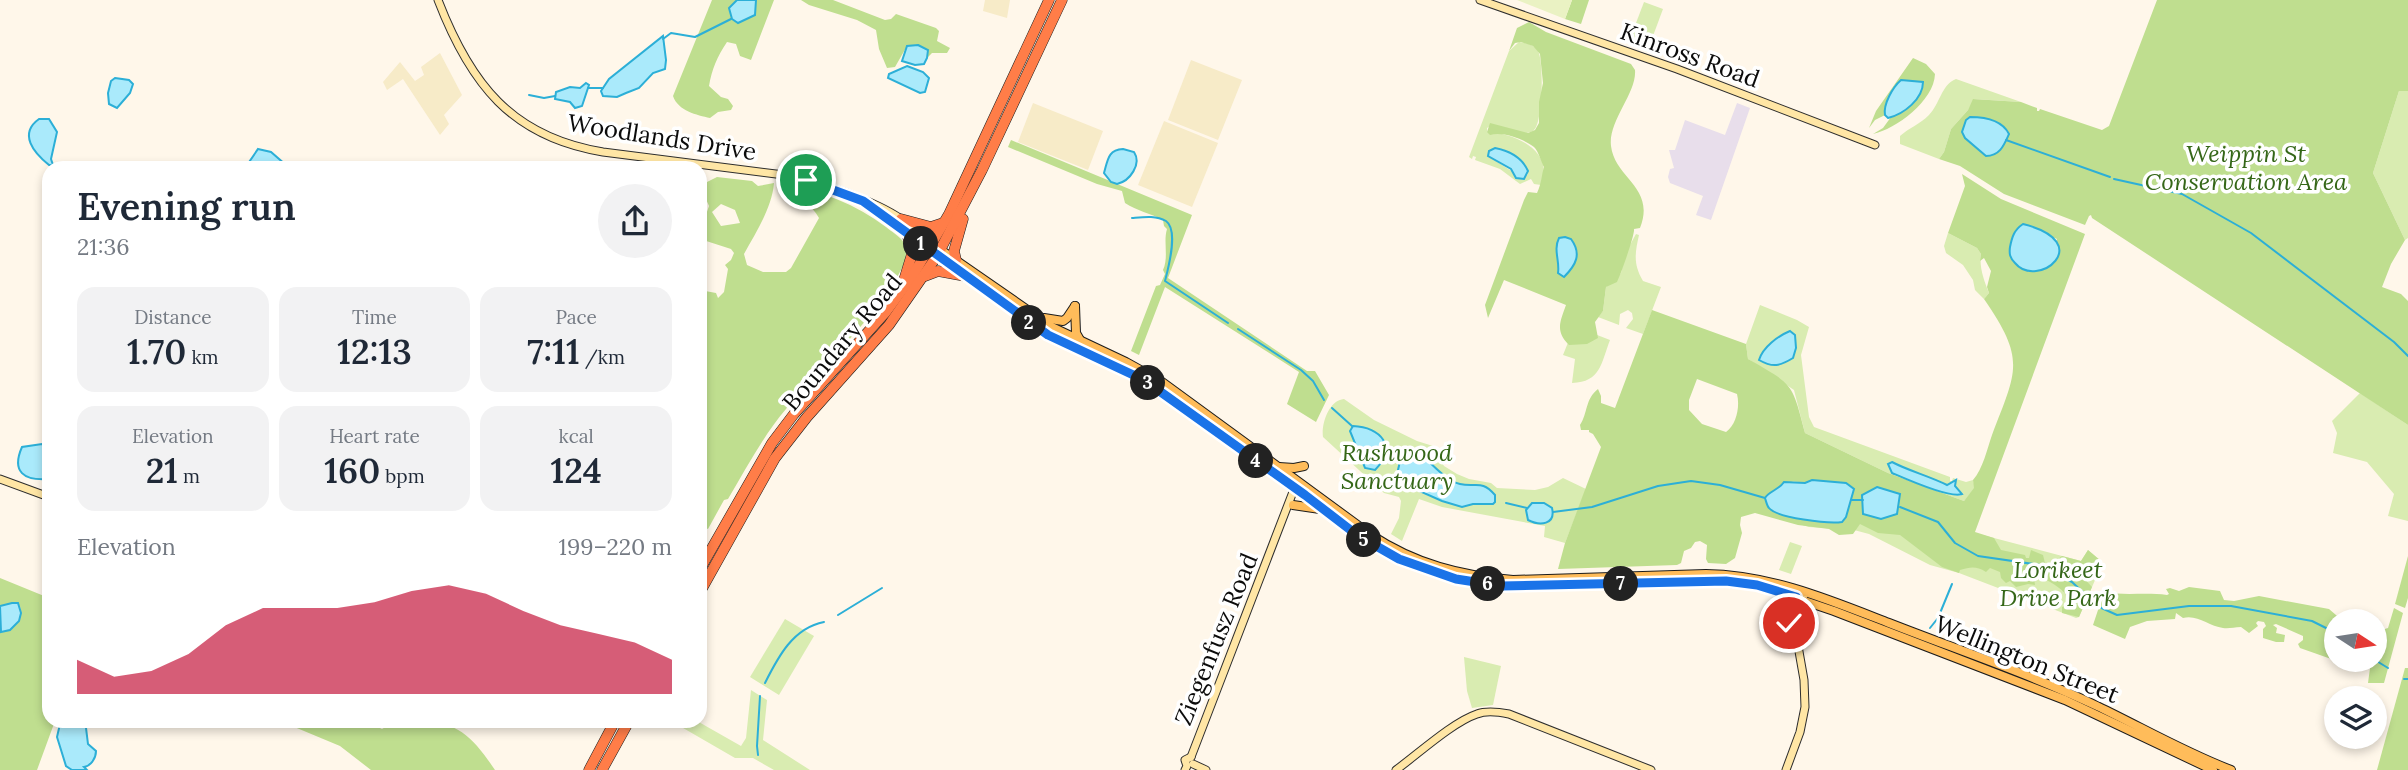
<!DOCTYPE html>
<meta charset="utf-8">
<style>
:root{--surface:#fff;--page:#f2f2f3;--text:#1f2937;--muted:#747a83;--accent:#c51a3e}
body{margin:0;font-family:Lora,serif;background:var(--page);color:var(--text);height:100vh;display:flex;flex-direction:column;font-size:26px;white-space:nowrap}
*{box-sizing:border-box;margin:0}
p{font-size:23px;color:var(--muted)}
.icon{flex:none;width:38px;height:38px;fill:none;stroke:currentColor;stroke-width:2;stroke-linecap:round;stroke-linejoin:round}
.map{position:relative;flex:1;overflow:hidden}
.side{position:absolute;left:42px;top:161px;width:665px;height:567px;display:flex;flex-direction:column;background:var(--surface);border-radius:21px;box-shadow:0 4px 10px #0003}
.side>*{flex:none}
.needle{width:46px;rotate:102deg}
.tools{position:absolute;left:2324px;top:609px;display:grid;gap:14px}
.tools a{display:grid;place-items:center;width:63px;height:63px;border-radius:50%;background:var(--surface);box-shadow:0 4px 10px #0003;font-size:35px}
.pin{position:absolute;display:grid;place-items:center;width:60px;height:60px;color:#fff;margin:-30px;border:4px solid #fff;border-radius:50%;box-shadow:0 2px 7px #0007}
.km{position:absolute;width:35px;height:35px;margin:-18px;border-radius:50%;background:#222;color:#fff;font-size:19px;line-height:35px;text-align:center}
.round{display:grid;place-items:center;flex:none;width:74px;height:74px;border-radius:37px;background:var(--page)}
.overview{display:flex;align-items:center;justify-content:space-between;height:119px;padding:0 35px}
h1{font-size:38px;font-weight:600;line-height:52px}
.metrics{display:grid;grid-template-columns:repeat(3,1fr);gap:10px;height:119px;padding:7px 35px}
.metrics div{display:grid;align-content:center;border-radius:18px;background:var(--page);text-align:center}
.metrics b{font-size:35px;font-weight:600}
.metrics small{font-size:19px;font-weight:400}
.metrics p{font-size:19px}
.chart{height:196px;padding:14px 35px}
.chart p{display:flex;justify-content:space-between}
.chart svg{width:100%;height:126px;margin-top:7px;fill:var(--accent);opacity:.7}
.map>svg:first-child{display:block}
</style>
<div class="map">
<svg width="2408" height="770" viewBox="0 0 2408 770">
<rect width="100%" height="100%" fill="#fff7ea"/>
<!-- industrial -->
<path fill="#e8deeb" d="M1737,103L1750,108L1711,220L1696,215L1703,196L1670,183L1668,177L1670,169L1674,168L1669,150H1675L1685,120L1725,135Z"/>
<!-- farmland -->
<g fill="#f7ebc8">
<path d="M985,0H1010L1007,18L983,11Z"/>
<path d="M440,53L462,95L444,115L449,124L440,135L403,79L387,90L383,82L400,62L415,81L424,75L421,67Z"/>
<path d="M1191,60L1242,80L1218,140L1168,120Z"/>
<path d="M1033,103L1103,131L1088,170L1018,142Z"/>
<path d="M1164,121L1218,143L1192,207L1138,185Z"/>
</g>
<!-- green -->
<g fill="#d9ecb1" fill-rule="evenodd">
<path d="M1644,2L1663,9L1647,52L1628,44Z"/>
<path d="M1519,42C1526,43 1533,44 1538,51C1544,61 1543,126 1533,131C1523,137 1501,128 1490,126L1487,128V132C1515,133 1555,151 1541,185L1534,184L1531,179L1520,184L1500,169L1475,160L1476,157L1473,156L1472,159L1469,157L1509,51ZM1499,148C1515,155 1521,158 1528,174L1524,179L1491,158Z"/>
<path d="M1956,79L2021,102L1974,99L1968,110L1951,129L1944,152L1939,159L1900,144V136C1909,128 1920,124 1929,115C1940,104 1941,85 1956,79Z"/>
<path d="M2399,91H2408V238L2405,240L2373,173Z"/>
<path d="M1948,233L1977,248L1981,254C1979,267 1984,281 1989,293L1984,299L1975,290L1973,280L1963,265L1946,253L1944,246Z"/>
<path d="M1636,234L1639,235C1635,253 1633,264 1643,281L1661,287L1643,334L1626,328L1633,319L1632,313L1628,310L1620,314L1619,325L1598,317L1603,311L1606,287L1621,273L1625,254Z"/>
<path d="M1760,305L1797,320L1809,327L1801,355L1809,417L1814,427L1950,477V481H1952L1953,478L1966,482L1973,480L1975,488L1964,501L1888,473L1805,433L1794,390L1748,359L1746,344ZM1780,335H1795L1796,348L1793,357L1761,354ZM1909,469C1919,477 1935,479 1947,485L1956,481L1955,486L1961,496C1947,495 1899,479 1891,470Z"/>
<path d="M1592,333L1610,340C1601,363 1601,382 1572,383L1575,359L1563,355L1569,340Z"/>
<path d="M2360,393L2408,425V521L2388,516L2394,494L2367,462L2333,453L2337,433L2332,421Z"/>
<path d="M1344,399L1374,420L1417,441L1433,446L1444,466L1457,474L1469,479L1491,483L1497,488L1535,490L1548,487L1563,478L1586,489L1565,543L1544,537L1545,526L1442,507L1419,499L1402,541L1391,534L1399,518L1401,501L1399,497L1384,493L1323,437C1321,424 1329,400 1344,399Z"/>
<path d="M1780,443L1975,533L2081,561L2088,550L2101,561L2102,564L2079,617L2076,618L1959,573L1930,565L1869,534L1854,530L1809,527L1760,512Z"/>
<path d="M1790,542L1802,546L1791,574L1779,570Z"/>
<path d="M785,619L814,636L779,695L750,677Z"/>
<path d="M1464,657L1501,666L1493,705L1472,708L1467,691Z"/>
<path d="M751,690L767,700L763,740L810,770H774L753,758H735L671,721H697L741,746L746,738Z"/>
</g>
<!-- forest -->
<g fill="#bfde8f" fill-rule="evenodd">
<path d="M712,0H774L751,60L740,56L736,44L727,42C717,57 712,69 709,86L721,97L728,99L733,106L731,110L718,112L710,118C697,115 678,111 673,96Z"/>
<path d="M801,0H833L885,20L891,19L896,14L936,28L939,31L937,41L950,48L947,53H932L927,58L928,50L907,46L895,67L887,68L879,49L876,30L857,20L809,5Z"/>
<path d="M1572,0H1589L1581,24L1565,19Z"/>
<path d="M2157,0H2408V91H2399L2373,173L2405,240L2391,264L2382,287L2401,294L2408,301V425L2092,218L2091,215L2089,216L2085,225L2004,194L1960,166L1939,159L1944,152L1951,129L1968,110L1973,99L2021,102L2037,108V111H2039L2040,109L2102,130L2109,126ZM2009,133L1999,152L1986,156L1965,138Z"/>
<path d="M1529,22L1546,32L1631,64L1635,70C1637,93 1608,121 1611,146C1615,179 1656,187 1640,228L1634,229C1635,234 1621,274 1617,282L1606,287L1603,311L1595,322L1598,338L1587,344L1569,345C1555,331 1560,322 1566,305L1504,280L1488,318L1485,305L1524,200L1528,192L1537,193C1542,182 1541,177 1544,167C1541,162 1539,152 1534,147C1524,139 1502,131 1490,135L1487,132L1490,123L1528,133L1535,130L1539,123V102L1543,83L1540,54L1533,46L1521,42L1515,43L1509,51L1517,28Z"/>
<path d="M1913,58L1926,64L1935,74C1934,101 1896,129 1873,134L1883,128L1891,117L1907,109L1919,81L1895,85L1884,112L1885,115L1875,120L1869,128L1876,111Z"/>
<path d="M1011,140L1192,215L1168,278L1307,371H1315L1329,395L1316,422L1287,404L1299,372L1165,287L1139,355L1131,351L1156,286L1160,285L1165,274L1163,270C1169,257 1163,242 1167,229L1164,226L1163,220C1150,213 1137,211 1125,203L1122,191L1097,184L1008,147Z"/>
<path d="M1962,174L2001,199L2085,234L1975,532L1994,538L2001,550L2025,555L2026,558H2029L2031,550L2043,555L2045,563L2052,564L2062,556L2081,561L2088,550L2101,561L2097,576L2093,578L2085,568L2079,569L2080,574L2092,587L2079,617L2062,613V607L2069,604V597C2059,587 2050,580 2035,576L2034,578L2035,585L2028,584L2016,587L2010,581L2006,583L2001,578L2000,572L1990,568L1986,572C1976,566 1971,567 1960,570L1959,573L1942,567L1900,535L1878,533L1860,524L1853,534L1839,535L1829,529L1798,525L1755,513L1741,517L1740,525L1742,533L1735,558L1726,564L1708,563L1706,559L1707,545L1700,541L1695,542L1691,548L1684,551L1681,563L1677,565L1558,569L1565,543L1601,447L1593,434L1589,432V430H1581L1580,425C1588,413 1585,399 1598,389L1601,396V403L1615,408L1652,310L1746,344L1748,359C1794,385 1792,383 1805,433L1888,473L1964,501L1974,488L1973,480C1983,469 1987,449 1992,435C2017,370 2026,360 1984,299L1989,293L1987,287L1991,271L1984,258L1980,261L1981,254L1977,248L1948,233L1965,186ZM2024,224L2057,239L2046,268L2029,272L2009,252L2013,235ZM1697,379L1737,394C1740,406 1737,424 1726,432L1702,424L1689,410V400ZM1812,480L1842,522L1813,520L1777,513L1767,495L1793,481L1806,483Z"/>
<path d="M717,177L752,181L758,186L774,183C772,208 756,232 744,254L747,265L763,272H786L791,268L819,218C812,205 797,195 783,189L782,186L784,185C822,190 856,205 886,227C894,234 905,238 906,250C910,284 810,380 786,409C763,436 746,469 728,499L724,500L708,529L700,526V363L704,347L700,343V290L716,293L718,298L724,292L728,269L725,265L731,260L734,253L731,249L700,239V232L709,206L702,190L703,184ZM721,204L735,210L740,223L721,226L712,212Z"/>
<path d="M2408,556V598L2405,608L2395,604Z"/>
<path d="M0,578L49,598V721H55L37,770H0V632L21,613L20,606L12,603L0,606Z"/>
<path d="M2189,587L2220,591L2224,600L2234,601L2259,596L2329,609L2343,621H2336V658L2334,660L2300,648L2298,644L2303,640V636L2276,624L2273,625L2277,628L2276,633L2285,635L2284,642H2276L2263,638V629L2266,626L2264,622L2258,621L2256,623L2258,626L2249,633L2241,627C2234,627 2229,629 2223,628C2209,626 2197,614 2183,618L2176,613L2175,619L2147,621L2130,627L2125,639L2093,625L2104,592C2125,596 2146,592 2167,595L2169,594L2166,589L2170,588L2179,591Z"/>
<path d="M2394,608L2403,613L2384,683H2368L2370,668L2358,665L2354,660H2375V632L2388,628Z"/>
<path d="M2405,668H2408V770H2377Z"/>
<path d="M290,721H366L382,729C397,721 403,721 420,721C459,721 474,739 495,770H371L340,746L292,726Z"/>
</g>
<!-- pitch -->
<path fill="#eaf2c3" d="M1517,0H1572L1565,19Z"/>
<!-- water -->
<g fill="#aaeafb" stroke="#2cafd7" stroke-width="2">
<path d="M737,0H756L755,15L738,23L732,19L729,8Z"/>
<path d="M663,36L666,60L665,69L653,73L639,88L626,93L617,97L603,96L601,91L609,79Z"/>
<path d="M918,45L928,50L927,58L924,64L915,65L902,61L907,46Z"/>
<path d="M907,66L923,72L929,78L925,92L920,93L888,78L889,74Z"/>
<path d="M115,78L129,80L133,84L130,93L117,108L109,104L108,93L111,81Z"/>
<path d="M1901,80L1923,82C1923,99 1904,114 1888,118L1885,115C1883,104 1893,87 1901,80Z"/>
<path d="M586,83L589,85L582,106L575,108L570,102L555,99L556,92L570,87L580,88Z"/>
<path d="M1970,117C1985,117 2002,120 2009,134C2004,145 2000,156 1986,156L1965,138L1962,132L1966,120Z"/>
<path d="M39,119H49L57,132L51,159L53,165H49C34,153 18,134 39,119Z"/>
<path d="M1495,148C1510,151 1522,157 1528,171L1524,179L1516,178L1511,169L1488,156L1489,151Z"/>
<path d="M258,149L271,152L286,165L280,168H245Z"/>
<path d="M1123,149L1134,152C1142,164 1130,181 1117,184L1111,182L1104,173C1108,159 1108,150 1123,149Z"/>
<path d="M2023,224C2098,243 2037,290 2015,263C2010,258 2009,254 2010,247C2012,237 2014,230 2023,224Z"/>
<path d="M1565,237L1571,239C1582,254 1576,265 1564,277L1558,273C1560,261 1553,250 1559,238Z"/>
<path d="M1790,331L1795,335L1796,348L1793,358C1780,366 1773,368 1759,360C1763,347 1778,336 1790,331Z"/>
<path d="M1353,426C1381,427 1398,447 1375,470L1365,468L1350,431Z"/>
<path d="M42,444L49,447V479C24,481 11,472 22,447Z"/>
<path d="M1412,451L1420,453C1430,462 1446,481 1460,484C1476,488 1481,479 1495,495V502L1493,504H1473L1462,507L1442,501L1417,490L1400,475L1398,470L1401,457Z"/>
<path d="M1892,462C1909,471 1929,476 1947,485L1956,480L1955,486L1962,494C1950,499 1906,479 1892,473L1888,464Z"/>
<path d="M1812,480L1846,483L1854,489L1846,517L1842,522C1829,524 1777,518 1769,508C1767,506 1766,501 1765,498C1769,491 1779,490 1784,482L1805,483Z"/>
<path d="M1877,487L1900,494L1897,514L1881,519L1863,514L1862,495Z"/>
<path d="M1532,503H1544L1552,508C1556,525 1540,526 1528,520L1526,510Z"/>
<path d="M12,603H18L21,613L19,621L10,630L1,632L0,606Z"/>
<path d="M64,721H81L86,728L88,744L96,751C96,758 91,766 84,767L87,770H72L66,766L57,737L60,724Z"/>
</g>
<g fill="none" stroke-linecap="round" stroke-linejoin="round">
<!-- stream -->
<g stroke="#2cafd7" stroke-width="2">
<path d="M663,39L671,33L695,37L731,19"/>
<path d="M588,88H603"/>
<path d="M529,95L544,98L555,96"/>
<path d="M2006,140L2110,177"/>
<path d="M2114,179L2182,194L2251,233L2394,342L2408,356"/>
<path d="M1132,218C1143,217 1156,215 1166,221C1179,230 1168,269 1165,281L1228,323"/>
<path d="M1238,329L1301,370L1313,381L1324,400"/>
<path d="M1332,408L1352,426"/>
<path d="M1851,500H1863"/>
<path d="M1506,503L1527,508"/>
<path d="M1900,507L1938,522L1955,543L1978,556L2040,565L2072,582L2088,597"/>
<path d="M1553,512L1592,507L1658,486L1691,481L1720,485L1765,498"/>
<path d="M2097,606L2117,615L2189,606H2231L2312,621L2336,633"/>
<path d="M838,615L882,588"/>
<path d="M1930,628L1938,618L1952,584"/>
<path d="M2375,660L2388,668"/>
<path d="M2404,679H2408"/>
<path d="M765,683C778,657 793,628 824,622"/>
<path d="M758,755L757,746L760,696"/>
</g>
<defs>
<g id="secondary">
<path d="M438,0C470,83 511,137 603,152L784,175C816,180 875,201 901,219C912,227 921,235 931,243"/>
<path d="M1480,0L1677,69L1875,145"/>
<path d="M875,210L927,249"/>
<path d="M0,479L49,497"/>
<path d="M1792,636L1789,620L1797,594"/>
<path d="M1191,757L1296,484"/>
<path d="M1193,764L1206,770"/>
<path d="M1185,770L1187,766L1185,760L1191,757"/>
<path d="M1396,770C1418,754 1453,722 1477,714C1487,710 1499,712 1509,714L1651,770"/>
<path d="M1786,770L1800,732L1805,707L1804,680L1794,623L1804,595"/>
</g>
<g id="primary">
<path d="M938,248L1052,327L1126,362L1162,382L1371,535C1415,564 1461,576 1513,580L1706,574C1771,575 1830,600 1889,623C1958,650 2030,674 2097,706C2141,727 2184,752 2231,770"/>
<path d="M933,254L1048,335L1144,380L1305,495L1357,535L1408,563L1456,579L1513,587L1703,581L1757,585L1834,611L2065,700L2213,770"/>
<path d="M1075,306L1076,333L1080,340"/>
<path d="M1044,318L1063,321L1067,318L1075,306"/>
<path d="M1279,467L1294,468L1304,466"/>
<path d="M1293,505L1320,509"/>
</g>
<g id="highway">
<path d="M901,219L931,227L943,223"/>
<path d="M956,260L954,251L963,219"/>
<path d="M925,276L938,271L965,276"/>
<path d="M904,280L912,254L907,233"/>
<path d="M700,569L772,443L794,414L885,313L913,275L949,214L1049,0"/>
<path d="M700,592L775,458L807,417L889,325L937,256L982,170L1062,0"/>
<path d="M589,770L615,721"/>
<path d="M602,770L629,721"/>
</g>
</defs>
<!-- secondary casing -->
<use href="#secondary" stroke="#2d2d2d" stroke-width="9"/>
<!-- primary casing -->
<use href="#primary" stroke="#1c1c1c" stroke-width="10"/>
<!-- highway casing -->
<use href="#highway" stroke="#1c1c1c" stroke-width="11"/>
<!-- secondary -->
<use href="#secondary" stroke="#ffe6a5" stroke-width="7"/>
<!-- primary -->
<use href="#primary" stroke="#ffbc5a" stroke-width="8"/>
<!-- highway -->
<use href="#highway" stroke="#ff7d48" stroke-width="10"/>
</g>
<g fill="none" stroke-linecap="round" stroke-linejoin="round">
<defs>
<path id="route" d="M806,180L863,201L1048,335L1144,380L1305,495L1357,535L1399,559L1456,579L1501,586L1726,581L1757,585L1796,597L1789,623"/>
</defs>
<!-- route casing -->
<use href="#route" stroke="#fff" stroke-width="14"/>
<!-- route -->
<use href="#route" stroke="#1a73e8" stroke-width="9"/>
</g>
<g text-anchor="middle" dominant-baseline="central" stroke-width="7" stroke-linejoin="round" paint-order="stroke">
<!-- street labels -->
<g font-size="24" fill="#0b0b0b" stroke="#fff">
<text transform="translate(1690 55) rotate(20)">Kinross Road</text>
<text transform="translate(662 137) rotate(9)">Woodlands Drive</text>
<text transform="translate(842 342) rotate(-50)">Boundary Road</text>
<text transform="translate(1216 639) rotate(-68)">Ziegenfusz Road</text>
<text transform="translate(2027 659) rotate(22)">Wellington Street</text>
</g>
<!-- park labels -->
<g font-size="24" font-style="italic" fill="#356718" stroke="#fff">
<text x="2246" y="153">Weippin St<tspan x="2246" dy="28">Conservation Area</tspan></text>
<text x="1397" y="452">Rushwood<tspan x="1397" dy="28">Sanctuary</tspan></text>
<text x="2058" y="569">Lorikeet<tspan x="2058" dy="28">Drive Park</tspan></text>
</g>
</g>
</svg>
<div class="tools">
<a><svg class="needle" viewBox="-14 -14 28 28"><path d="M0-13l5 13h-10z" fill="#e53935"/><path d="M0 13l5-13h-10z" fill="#747a83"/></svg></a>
<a><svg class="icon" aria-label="layers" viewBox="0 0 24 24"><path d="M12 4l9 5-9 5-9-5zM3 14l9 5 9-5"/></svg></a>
</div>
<div class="pin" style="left:806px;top:180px;background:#1e9e55"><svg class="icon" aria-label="arrive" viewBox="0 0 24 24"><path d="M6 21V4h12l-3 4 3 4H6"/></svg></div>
<div class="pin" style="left:1789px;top:623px;background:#d93025"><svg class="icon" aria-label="check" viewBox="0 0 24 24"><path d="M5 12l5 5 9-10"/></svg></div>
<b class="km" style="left:921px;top:244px">1</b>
<b class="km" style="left:1029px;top:323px">2</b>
<b class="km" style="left:1148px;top:383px">3</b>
<b class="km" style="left:1256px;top:461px">4</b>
<b class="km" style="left:1364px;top:540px">5</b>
<b class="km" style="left:1488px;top:584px">6</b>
<b class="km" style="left:1621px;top:584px">7</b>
<section class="side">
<div class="overview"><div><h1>Evening run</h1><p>21:36</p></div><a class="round"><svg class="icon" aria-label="share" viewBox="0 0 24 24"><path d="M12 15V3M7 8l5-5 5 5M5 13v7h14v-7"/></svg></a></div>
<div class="metrics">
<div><p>Distance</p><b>1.70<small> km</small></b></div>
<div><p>Time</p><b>12:13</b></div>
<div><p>Pace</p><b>7:11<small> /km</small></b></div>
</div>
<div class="metrics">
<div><p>Elevation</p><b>21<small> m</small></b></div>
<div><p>Heart rate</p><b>160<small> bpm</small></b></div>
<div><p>kcal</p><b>124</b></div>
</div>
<div class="chart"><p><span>Elevation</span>199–220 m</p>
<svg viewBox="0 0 160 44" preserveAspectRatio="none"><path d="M0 44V32L10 38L20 36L30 30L40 20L50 14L60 14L70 14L80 12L90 8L100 6L110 9L120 15L130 20L140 23L150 26L160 32V44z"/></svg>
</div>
</section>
</div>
